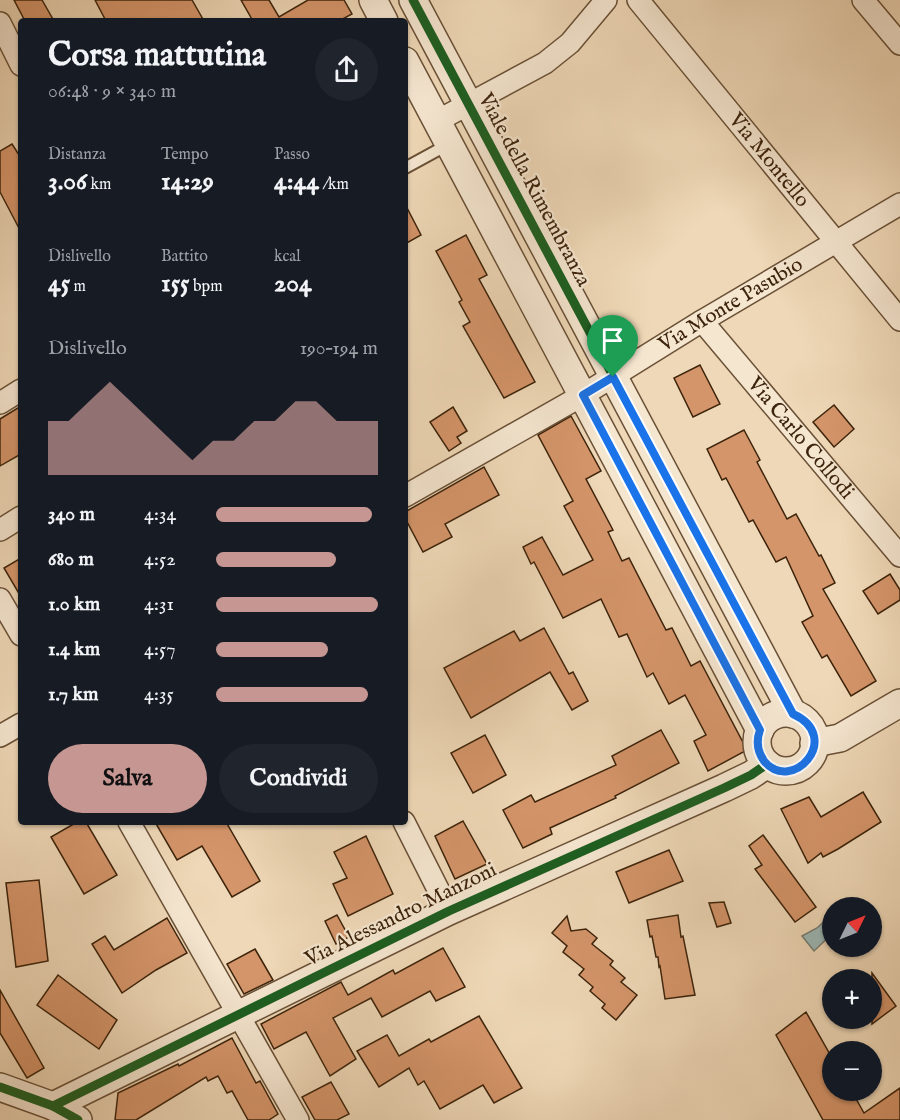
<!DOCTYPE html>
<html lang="it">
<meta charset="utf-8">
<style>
:root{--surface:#171b24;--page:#20242c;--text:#f1f3f6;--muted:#9ea1a6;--accent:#c59692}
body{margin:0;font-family:"IM FELL English",serif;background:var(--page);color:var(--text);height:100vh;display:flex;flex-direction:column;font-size:22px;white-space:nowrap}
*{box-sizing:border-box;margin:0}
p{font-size:20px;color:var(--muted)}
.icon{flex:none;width:33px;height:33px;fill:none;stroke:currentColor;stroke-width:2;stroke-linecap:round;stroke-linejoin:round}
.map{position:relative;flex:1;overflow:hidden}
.drawer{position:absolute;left:18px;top:18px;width:390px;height:807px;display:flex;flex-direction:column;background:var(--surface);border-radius:6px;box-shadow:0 2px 4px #0004}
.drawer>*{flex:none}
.needle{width:39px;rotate:47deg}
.tools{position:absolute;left:822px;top:897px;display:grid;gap:12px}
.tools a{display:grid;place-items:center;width:60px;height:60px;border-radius:50%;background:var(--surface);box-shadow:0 2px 4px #0004;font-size:30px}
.pin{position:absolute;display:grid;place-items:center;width:51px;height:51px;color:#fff;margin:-62px -26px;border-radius:50% 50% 50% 0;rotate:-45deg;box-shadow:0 0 6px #0007}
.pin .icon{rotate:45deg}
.round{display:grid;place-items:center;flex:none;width:63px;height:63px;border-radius:32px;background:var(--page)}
.headline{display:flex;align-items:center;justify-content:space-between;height:102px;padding:0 30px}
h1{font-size:33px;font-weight:700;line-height:45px}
.metrics{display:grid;grid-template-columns:repeat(3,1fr);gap:9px;height:102px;padding:6px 30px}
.metrics div{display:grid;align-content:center}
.metrics b{font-size:26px;font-weight:700}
.metrics small{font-size:16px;font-weight:400}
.metrics p{font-size:16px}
.chart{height:168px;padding:12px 30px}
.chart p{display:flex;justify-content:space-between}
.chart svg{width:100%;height:108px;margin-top:6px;fill:var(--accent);opacity:.7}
.primary-button{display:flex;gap:12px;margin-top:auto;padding:12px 30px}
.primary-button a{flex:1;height:69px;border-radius:36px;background:var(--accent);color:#111;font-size:24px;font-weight:700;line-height:69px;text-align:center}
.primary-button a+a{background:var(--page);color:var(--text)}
ul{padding:0 30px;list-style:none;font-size:20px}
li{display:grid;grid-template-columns:96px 72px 1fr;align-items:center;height:45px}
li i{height:15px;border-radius:8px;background:var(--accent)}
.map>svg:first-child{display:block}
</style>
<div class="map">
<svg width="900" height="1120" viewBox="0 0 900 1120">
<rect width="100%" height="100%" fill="#efd8b7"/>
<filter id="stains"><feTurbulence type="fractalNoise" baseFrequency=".00333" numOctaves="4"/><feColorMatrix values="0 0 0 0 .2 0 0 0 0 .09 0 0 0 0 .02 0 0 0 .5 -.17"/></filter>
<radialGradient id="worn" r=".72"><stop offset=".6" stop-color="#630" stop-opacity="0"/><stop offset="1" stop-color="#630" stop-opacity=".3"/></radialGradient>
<!-- water -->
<path fill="#9cb8b6" stroke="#767c72" stroke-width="1.5" d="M826,920L832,929V934L814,951L802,936L817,928Z"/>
<!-- building -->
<g fill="#d5956a" stroke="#3c230b" stroke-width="1.5">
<path d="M14,0H42L54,21H25Z"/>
<path d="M95,0H192L204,21H106Z"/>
<path d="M241,0H269L279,17L308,0H344L352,14L339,21H253Z"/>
<path d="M12,144L21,158V232L0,192V151Z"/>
<path d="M405,204L421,235L405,244Z"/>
<path d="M466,235L487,275L479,279L535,382L504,398L463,326L470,322L459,302L462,300L436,251Z"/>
<path d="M700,365L720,404L693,417L674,378Z"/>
<path d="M834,405L854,429L834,447L813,422Z"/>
<path d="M21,406V454L0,466V419Z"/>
<path d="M453,407L467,431L457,437L461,443L449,451L430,422Z"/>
<path d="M571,416L601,471L586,479L613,530L608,532L622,561L629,558L666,630L672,628L691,666L700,661L747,750L708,771L694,741L706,735L685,695L669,704L653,673L647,677L627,634L619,637L601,599L563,618L534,562L531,564L523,547L542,537L563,575L593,560L564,506L573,501L538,435Z"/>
<path d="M744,430L760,460L757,462L787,519L796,514L819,556L821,555L835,583L823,589L876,681L851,696L827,655L822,658L802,622L813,616L786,557L776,562L753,520L749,522L726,478L722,480L707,449Z"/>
<path d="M484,467L499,495L445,524L452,537L423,552L405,518V512Z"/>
<path d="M21,558V597L4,568Z"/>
<path d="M890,574L900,590V600L878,614L863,591Z"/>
<path d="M544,628L569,674L573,672L588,701L572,710L550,672L471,718L444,668L514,631L520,641Z"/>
<path d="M661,730L679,763L615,796L616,798L550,828L552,834L523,848L503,810L531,795L535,802L616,765L612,756Z"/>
<path d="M485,735L506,775L473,793L451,753Z"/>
<path d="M863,792L881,822L838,849L823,857L821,853L808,863L781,809L809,797L821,817Z"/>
<path d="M463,821L487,864L455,879L435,836Z"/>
<path d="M77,822H86L117,875L84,894L51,837Z"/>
<path d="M155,822H226L260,881L232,897L202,846L177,860Z"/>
<path d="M763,835L816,907L795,922L755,869L762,865L749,846Z"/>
<path d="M366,836L393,894L348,916L333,884L347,878L334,852Z"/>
<path d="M669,850L683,881L629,903L616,872Z"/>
<path d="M39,880L48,961L16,967L6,883Z"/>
<path d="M724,902L731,923L717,927L709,903Z"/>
<path d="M337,915L349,937L336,944L325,921Z"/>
<path d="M678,915L681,937L683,936L695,995L665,999L660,966L659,967L658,957H656L652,936L650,937L647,920Z"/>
<path d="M567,916L571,931L586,929L597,938L592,944L613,961L610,965L625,978L621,982L637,995L616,1020L602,1008L605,1004L590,991L593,987L579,975L584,969L563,952L567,946L552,933Z"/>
<path d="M167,918L187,953L156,970L122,993L92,944L105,936L114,950Z"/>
<path d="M443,948L465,987L436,1001L430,991L382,1017L371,998L333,1018L356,1059L330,1076L306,1032L274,1049L261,1024L341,982L348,995L393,970L395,974Z"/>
<path d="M255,949L273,980L244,994L227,964Z"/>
<path d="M872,973L896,1006L872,1024Z"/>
<path d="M58,975L117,1020L99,1049L37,1005Z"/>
<path d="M0,990L44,1068L27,1078L0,1033Z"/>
<path d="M806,1012L832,1058V1090H851L864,1113L900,1088V1120H823L776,1035Z"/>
<path d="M479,1016L522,1088L494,1103L483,1085L440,1109L424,1081L418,1085L409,1068L379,1087L357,1051L387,1035L399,1056L429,1039L431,1042Z"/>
<path d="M232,1038L256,1083L260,1081L278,1114L269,1120H248L232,1091L227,1093L218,1076L208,1081L206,1077L136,1120H115L118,1093L178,1064L179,1066Z"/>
<path d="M331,1082L349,1114L337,1120H315L302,1097Z"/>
</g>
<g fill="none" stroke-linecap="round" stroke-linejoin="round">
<defs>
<path id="service" d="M405,168L449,144"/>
<g id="minor">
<path id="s1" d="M638,0L900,320"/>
<path d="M863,0L900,44"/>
<path d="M0,23L21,65"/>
<path d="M437,121L545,63L570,43L606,0"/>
<path id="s2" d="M702,321L900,556"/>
<path d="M0,403L21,390"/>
<path id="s3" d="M405,496L583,395L702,321L900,204"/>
<path d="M0,530L21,517"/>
<path d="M0,599L21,635"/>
<path d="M0,736L21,724"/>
<path d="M129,822L298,1120"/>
<path d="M404,822L449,911"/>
</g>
<g id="tertiary">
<path d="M373,0L384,21"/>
<path d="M413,0L793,714"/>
<path d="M405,61L760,730"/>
<circle cx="786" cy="742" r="29"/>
<path d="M814,743L840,738L900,703"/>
<path d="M0,1087L53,1106L78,1120"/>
<path d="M53,1106L449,911L724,788L751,775L767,764"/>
</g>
</defs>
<!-- service casing -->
<use href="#service" stroke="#695036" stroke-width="14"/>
<!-- minor casing -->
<use href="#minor" stroke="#695036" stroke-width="24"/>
<!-- tertiary casing -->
<use href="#tertiary" stroke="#695036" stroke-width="30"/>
<!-- service -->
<use href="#service" stroke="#f5e6d0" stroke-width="10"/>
<!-- minor -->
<use href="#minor" stroke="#f5e6d0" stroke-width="21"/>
<!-- tertiary -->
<use href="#tertiary" stroke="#f5e6d0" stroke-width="27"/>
<defs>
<g id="cycleway">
<path d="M413,0L793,714"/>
<path d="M0,1087L53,1106L78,1120"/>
<path d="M53,1106L449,911L724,788L751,775L767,764"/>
</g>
</defs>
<!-- cycleway casing -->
<use href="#cycleway" stroke="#f5e6d0" stroke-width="13"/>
<!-- cycleway -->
<use href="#cycleway" stroke="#1b5e20" stroke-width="9"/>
</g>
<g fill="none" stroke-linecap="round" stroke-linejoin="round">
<defs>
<path id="route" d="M613,377L793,714C844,737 792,795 764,761C757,751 756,741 760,730L583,395Z"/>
</defs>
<!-- route casing -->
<use href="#route" stroke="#fff" stroke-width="12"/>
<!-- route -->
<use href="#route" stroke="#1a73e8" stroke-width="8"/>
</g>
<g text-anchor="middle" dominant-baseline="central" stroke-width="4.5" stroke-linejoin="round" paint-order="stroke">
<!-- street labels -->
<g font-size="21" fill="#3c230b" stroke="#f5e6d0">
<text stroke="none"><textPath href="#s1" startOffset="207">Via Montello</textPath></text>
<text transform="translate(534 190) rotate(62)">Viale della Rimembranza</text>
<text stroke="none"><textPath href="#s3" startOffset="378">Via Monte Pasubio</textPath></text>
<text stroke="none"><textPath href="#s2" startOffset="153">Via Carlo Collodi</textPath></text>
<text transform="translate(401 915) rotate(-26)">Via Alessandro Manzoni</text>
</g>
</g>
<rect width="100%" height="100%" filter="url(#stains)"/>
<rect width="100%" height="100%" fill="url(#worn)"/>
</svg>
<div class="tools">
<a><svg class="needle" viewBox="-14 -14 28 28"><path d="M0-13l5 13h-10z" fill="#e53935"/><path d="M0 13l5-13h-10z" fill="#9ea1a6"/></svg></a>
<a>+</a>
<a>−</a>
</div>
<div class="pin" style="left:613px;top:377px;background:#1e9e55"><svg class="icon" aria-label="arrive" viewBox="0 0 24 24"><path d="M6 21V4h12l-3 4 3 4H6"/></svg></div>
<section class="drawer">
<div class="headline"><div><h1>Corsa mattutina</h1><p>06:48 · 9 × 340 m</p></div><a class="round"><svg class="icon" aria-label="share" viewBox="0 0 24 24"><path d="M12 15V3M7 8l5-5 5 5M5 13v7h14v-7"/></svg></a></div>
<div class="metrics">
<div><p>Distanza</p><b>3.06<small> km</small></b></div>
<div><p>Tempo</p><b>14:29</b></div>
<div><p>Passo</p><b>4:44<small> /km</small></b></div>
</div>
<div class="metrics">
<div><p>Dislivello</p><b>45<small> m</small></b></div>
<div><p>Battito</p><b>155<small> bpm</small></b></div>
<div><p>kcal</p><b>204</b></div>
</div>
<div class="chart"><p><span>Dislivello</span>190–194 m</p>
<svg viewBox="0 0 160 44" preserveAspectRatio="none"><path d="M0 44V22L10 22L20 14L30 6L40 14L50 22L60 30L70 38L80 30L90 30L100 22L110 22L120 14L130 14L140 22L150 22L160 22V44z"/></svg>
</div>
<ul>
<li><b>340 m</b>4:34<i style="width:96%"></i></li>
<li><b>680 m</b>4:52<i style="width:74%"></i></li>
<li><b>1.0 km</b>4:31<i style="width:100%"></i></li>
<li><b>1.4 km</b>4:57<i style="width:69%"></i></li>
<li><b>1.7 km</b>4:35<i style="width:94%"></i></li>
</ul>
<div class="primary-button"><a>Salva</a><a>Condividi</a></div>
</section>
</div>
